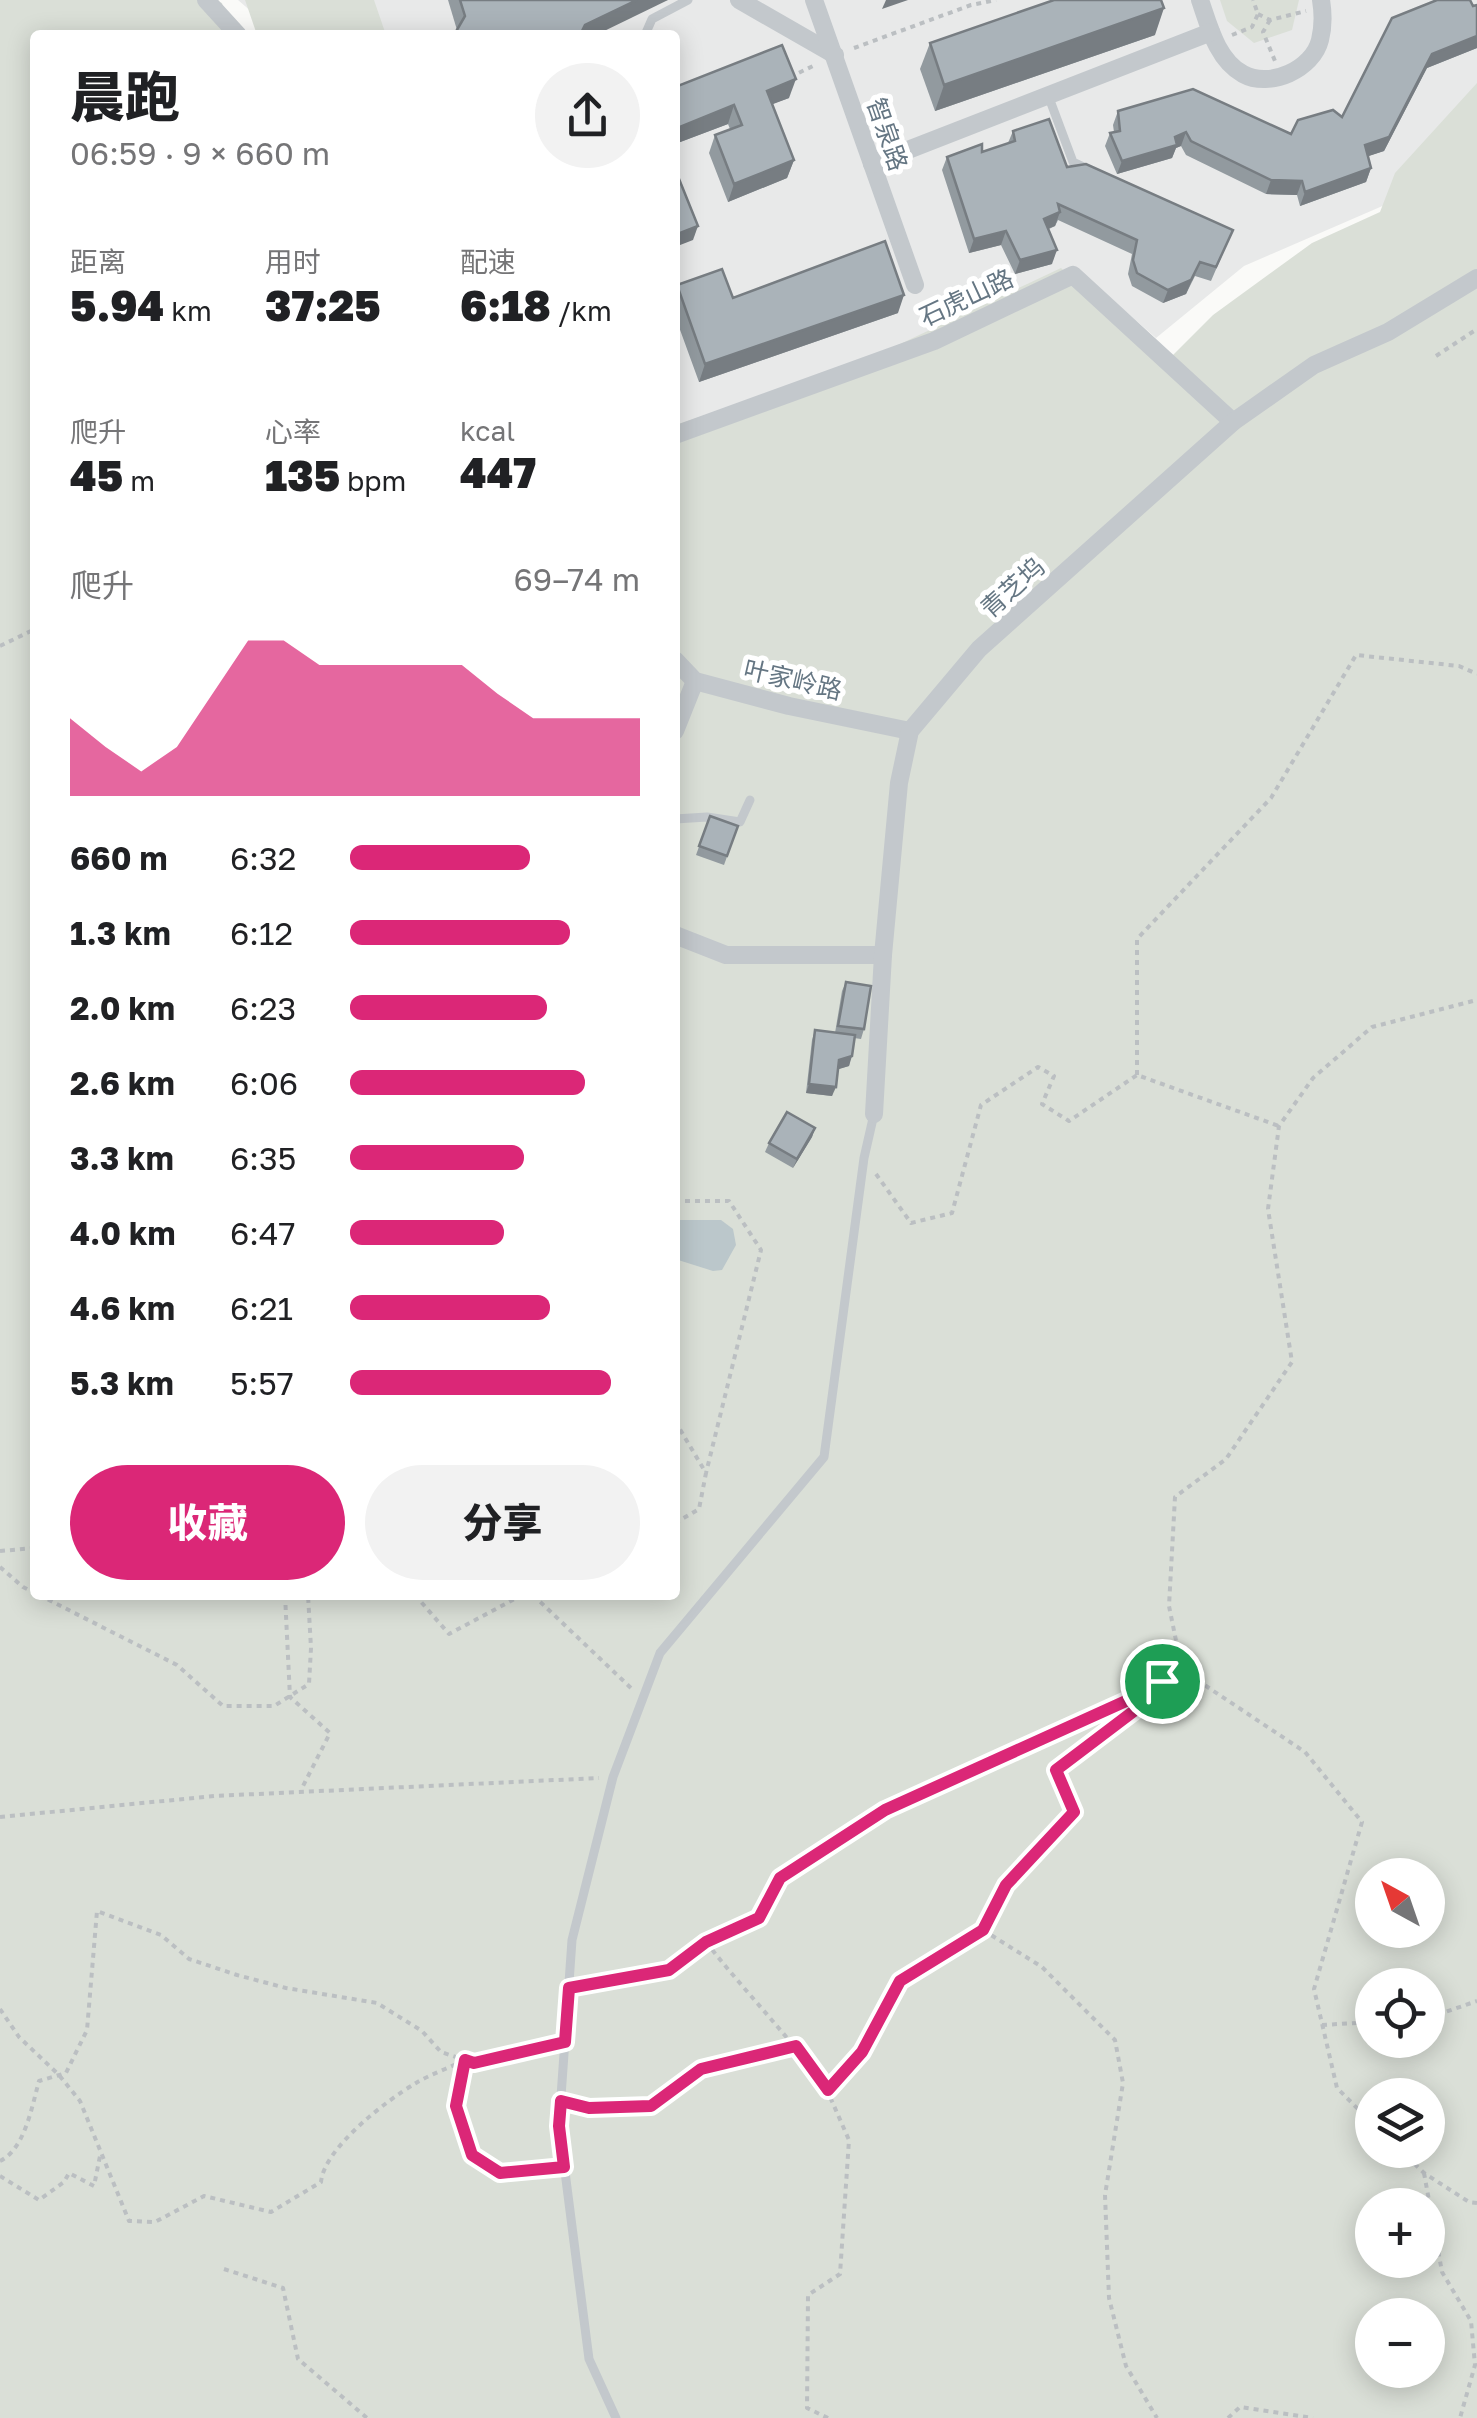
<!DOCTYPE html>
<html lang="zh">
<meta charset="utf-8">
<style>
:root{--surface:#fff;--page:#f2f2f2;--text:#202124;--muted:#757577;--accent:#db2777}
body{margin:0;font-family:"Golos Text","Noto Sans SC",sans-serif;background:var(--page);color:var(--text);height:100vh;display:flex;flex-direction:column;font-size:38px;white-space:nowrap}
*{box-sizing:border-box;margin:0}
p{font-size:32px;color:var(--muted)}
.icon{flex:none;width:55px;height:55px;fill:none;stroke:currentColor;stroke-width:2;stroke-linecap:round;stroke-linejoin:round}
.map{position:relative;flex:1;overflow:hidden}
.side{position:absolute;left:30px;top:30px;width:650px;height:1570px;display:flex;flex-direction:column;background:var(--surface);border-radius:10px;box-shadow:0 5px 25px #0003}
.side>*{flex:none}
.needle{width:65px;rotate:320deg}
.fabs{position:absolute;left:1355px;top:1858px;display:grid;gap:20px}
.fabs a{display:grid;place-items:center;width:90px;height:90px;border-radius:50%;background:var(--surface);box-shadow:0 5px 25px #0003;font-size:50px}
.pin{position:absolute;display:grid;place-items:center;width:85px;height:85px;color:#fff;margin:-42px;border:5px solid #fff;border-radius:50%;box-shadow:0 2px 10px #0007}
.round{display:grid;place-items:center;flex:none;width:105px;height:105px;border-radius:52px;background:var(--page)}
.overview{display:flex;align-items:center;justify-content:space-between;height:170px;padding:0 40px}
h1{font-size:55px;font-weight:800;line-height:75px}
.figures{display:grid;grid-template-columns:repeat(3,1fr);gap:15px;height:170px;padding:10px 40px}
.figures div{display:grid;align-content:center}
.figures b{font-size:42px;font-weight:800}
.figures small{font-size:28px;font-weight:400}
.figures p{font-size:28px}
.chart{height:280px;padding:20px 40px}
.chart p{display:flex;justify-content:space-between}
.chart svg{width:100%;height:180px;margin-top:10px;fill:var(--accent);opacity:.7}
.primary-button{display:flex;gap:20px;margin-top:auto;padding:20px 40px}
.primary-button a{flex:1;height:115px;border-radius:60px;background:var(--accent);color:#fff;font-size:40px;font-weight:800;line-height:115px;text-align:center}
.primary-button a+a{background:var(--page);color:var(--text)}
ul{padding:0 40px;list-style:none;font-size:32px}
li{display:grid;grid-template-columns:160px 120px 1fr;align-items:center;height:75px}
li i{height:25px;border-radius:12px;background:var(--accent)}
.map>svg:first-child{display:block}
</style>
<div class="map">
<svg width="1477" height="2418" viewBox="0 0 1477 2418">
<rect width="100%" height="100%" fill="#fafaf8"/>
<!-- built -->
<path fill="#e8e9e9" d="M238,0H1477V165L1244,266L1156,338L1075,267L924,337L675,427V35H258L253,13Z"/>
<!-- green -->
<g fill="#dadfd7" fill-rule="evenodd">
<path d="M0,0H215L222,3L229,35H35V1595H675V425L843,371L1061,268L1163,365L1213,315L1312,243L1380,212L1395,173L1477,83V2418H0ZM1372,1875H1428V1930H1372ZM1372,1985H1428V2040H1372ZM1372,2095H1428V2150H1372ZM1372,2205H1428V2260H1372ZM1372,2315H1428V2370H1372Z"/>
<path d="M245,0H374L386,35H257Z"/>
<path d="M1220,0H1299L1292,30L1254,43L1227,21Z"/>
</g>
<!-- water -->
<path fill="#bbc7cb" d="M677,1220H721L733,1229L736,1245L722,1270L713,1271L675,1259Z"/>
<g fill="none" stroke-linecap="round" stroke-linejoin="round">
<!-- path -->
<g stroke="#bbbfc2" stroke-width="4" stroke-dasharray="5 5" stroke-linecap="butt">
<path d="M1258,14L1270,20L1306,11"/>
<path d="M1270,20L1263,32L1275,61"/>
<path d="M1232,35L1252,27L1258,14L1253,0"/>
<path d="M854,48L971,5L996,0"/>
<path d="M790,77L813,66"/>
<path d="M922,303L928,323"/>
<path d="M1436,356L1477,329"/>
<path d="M0,646L35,629"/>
<path d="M1137,1075V939L1271,798L1356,655L1459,666L1477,674"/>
<path d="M876,1174L911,1223L952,1213L981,1105L1038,1067L1054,1076L1042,1104L1069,1121L1137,1075L1279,1126"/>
<path d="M675,1201H729L761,1250L706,1473"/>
<path d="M675,1421L706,1473L699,1509L675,1523"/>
<path d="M0,1551L35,1548"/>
<path d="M0,1567L23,1587L35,1593"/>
<path d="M39,1595L177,1665L223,1706H274L309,1684L311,1648L308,1595"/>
<path d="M285,1595L290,1697L330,1733L301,1790"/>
<path d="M415,1595L449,1634L522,1595"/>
<path d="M533,1595L632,1689"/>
<path d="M1182,1670L1169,1606L1175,1497L1226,1459L1292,1362L1268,1209L1279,1126L1313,1078L1372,1027L1477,1000"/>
<path d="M0,1817L214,1796L599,1778"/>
<path d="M983,1930L1042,1967L1115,2040L1123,2083L1105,2195L1109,2298L1126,2366L1157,2418"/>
<path d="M706,1942C745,1992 790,2037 827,2089"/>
<path d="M582,1985L669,1970L706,1942L759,1918L779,1878L885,1810L1126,1701L1182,1670L1305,1752L1362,1822L1314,1989L1337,2088L1372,2123"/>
<path d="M0,2009L19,2037L59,2075L80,2101L129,2221L155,2222L204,2196L271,2212L321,2182C324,2148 387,2100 416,2083C431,2074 449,2068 465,2060"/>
<path d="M1428,2018L1477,2001"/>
<path d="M1322,2025L1372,2022"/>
<path d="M465,2061L455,2106L472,2155L500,2173L550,2169"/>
<path d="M576,2105L589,2108L651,2105L701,2069L796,2046"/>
<path d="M1400,2150L1424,2173L1469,2202L1477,2203"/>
<path d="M0,2161C25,2149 32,2106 39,2081L66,2073L87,2030L97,1911L161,1935L189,1959L237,1975L286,1988L377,2003L422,2031L441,2052L474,2063L552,2046"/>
<path d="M1424,2173L1442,2272L1471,2321L1475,2365L1460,2418"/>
<path d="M0,2176L39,2200L64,2182L69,2173L94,2186L100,2156"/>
<path d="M224,2269L283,2288L298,2359L367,2418"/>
<path d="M828,2418L807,2408L808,2295L840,2274L849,2140L827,2090L862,2052L900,1981L983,1930L1006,1885L1074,1812L1057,1770L1155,1695L1162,1681"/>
<path d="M1228,2418L1240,2407L1313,2418"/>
</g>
<!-- lane -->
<g stroke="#c3c8cc" stroke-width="9">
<path d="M645,35L652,19L688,0"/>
<path d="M1048,95L1073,162L1088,169"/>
<path d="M675,819L707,817L740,822L750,800"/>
<path d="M616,2418L589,2359L559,2125L572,1940L613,1777L660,1653L824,1457L864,1158L874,1114"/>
</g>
<!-- street -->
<g stroke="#c3c8cc" stroke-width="18">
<path d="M206,0L238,35"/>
<path d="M739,0L835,55"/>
<path d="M814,0L915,285"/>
<path d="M1200,0C1209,26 1217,60 1243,74C1270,89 1313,69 1320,40C1323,28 1323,12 1321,0"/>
<path d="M872,164L1211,32"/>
<path d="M675,435L934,341L1073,275L1233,422"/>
<path d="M675,660L695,681L789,706L910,731"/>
<path d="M675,731L695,681"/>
<path d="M675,935L726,955H883"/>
<path d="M874,1114L883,955L899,783L910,731L979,649L1233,422L1314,365L1388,332L1477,278"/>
</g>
</g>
<!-- wall -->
<g fill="#929a9f">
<path d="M448,0H668L457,30Z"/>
<path d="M1477,5V48L1427,68L1384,151L1368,156L1371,168L1366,182L1300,206L1297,195L1266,194L1186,155L1181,146L1176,148L1172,158L1117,174L1105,146L1110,133L1114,132L1113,125L1118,111L1291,134L1342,117Z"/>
<path d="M1155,35L935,111L920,69L930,43Z"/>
<path d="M675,87L789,98L772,104L794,160L787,178L728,202L709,153L715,135L730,129L728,124L675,144Z"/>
<path d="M1013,131L1067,167L1233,230L1211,281L1195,276L1186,294L1163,303L1132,286L1128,274L1132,254L1058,220L1055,226L1049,229L1052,264L1015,274L1001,245L969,253L942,170L947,157L982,152L1008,143Z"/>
<path d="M677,285L733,298L898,313L699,382L675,316V291Z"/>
<path d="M710,816L738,826L724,865L696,855Z"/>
<path d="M846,982L864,1029L861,1039L854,1038L849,1066L838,1069L832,1096L806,1093L812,1040L815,1030L835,1033L842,991Z"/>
<path d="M815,1128L812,1137L793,1168L765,1152L769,1143Z"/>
</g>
<!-- shaded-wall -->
<g fill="#777d82">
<path d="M637,0H668L596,35H580L585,25Z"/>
<path d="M886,0H908L882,9Z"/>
<path d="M1164,8L1155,35L935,111L944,85Z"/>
<path d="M1477,36V48L1427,68L1384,151L1360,159L1365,145L1432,54Z"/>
<path d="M796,79L789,98L760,109L767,91Z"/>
<path d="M734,105L728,124L675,144V129Z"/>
<path d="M1186,132L1181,146L1176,148L1172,158L1117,174L1122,161Z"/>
<path d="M794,160L787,178L728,202L734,184Z"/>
<path d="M1371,168L1366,182L1300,206L1305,192Z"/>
<path d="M1271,180L1302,181L1297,195L1266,194Z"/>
<path d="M1060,212L1055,226L1039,232L1044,219Z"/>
<path d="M698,226L693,240L675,247V235Z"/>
<path d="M1006,231L1001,245L969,253L974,239Z"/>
<path d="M1057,250L1052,264L1015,274L1020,260Z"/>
<path d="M1200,262L1186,294L1163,303L1168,290Z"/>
<path d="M904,295L898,313L699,382L705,364Z"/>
<path d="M852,1056L849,1066L836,1070L839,1060Z"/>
<path d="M809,1084L836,1087L832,1096L806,1093Z"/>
<path d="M815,1128L812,1137L793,1168L797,1159Z"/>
</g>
<!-- building -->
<g fill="#aab3b9" stroke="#777d82" stroke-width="2.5">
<path d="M460,0H637L585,25L580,35H454L465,16Z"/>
<path d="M1054,0H1161L1164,8L944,85L930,43Z"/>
<path d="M1437,0H1470L1473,6L1477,5V36L1432,54L1389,137L1365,145L1371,168L1305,192L1302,181L1271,180L1191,141L1186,132L1175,137L1177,145L1122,161L1110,133L1120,131L1118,111L1193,89L1291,134L1298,120L1333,110L1342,117L1392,18Z"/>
<path d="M782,45L796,79L767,91L794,160L734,184L715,135L742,125L734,105L675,129V87Z"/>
<path d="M1049,119L1067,167L1086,164L1233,230L1216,267L1200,262L1191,280L1168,290L1137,273L1133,260L1137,240L1058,204L1060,212L1044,219L1057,250L1020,260L1006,231L974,239L947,157L982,144V152L1015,141L1013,131Z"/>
<path d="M675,169L698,226L675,235Z"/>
<path d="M885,241L904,295L705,364L677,285L722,269L733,298Z"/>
<path d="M710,816L738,826L727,856L699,846Z"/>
<path d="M846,982L871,986L864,1029L838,1026Z"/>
<path d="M815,1030L855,1035L852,1056L839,1060L836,1087L809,1084Z"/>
<path d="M787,1112L815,1128L797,1159L769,1143Z"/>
</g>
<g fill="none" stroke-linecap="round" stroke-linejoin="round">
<defs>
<path id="route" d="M1162,1681L1155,1695L1056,1770L1074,1812L1006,1885L983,1930L900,1981L862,2052L828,2090L796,2046L701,2069L651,2106L589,2108L561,2101L559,2126L564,2167L500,2173L472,2155L456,2106L465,2060L474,2063L565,2042L569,1988L669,1970L706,1942L759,1918L780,1878L885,1810L1126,1701Z"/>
</defs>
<!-- route casing -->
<use href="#route" stroke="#fff" stroke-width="20"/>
<!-- route -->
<use href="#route" stroke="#db2777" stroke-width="12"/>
</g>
<g text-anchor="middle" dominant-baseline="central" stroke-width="10" stroke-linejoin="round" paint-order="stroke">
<!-- street labels -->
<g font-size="25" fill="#657683" stroke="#fff">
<text transform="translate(888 134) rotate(71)">智泉路</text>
<text transform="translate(966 297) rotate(-25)">石虎山路</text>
<text transform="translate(1012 587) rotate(-42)">青芝坞</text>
<text transform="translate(793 679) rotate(13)">叶家岭路</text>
</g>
</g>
</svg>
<div class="fabs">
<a><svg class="needle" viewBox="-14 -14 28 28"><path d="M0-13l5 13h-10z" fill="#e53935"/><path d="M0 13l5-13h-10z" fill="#757577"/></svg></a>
<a><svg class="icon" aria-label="locate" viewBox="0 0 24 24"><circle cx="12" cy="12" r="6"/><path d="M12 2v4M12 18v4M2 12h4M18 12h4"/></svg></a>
<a><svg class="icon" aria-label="layers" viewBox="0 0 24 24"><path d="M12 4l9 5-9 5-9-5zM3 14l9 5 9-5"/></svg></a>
<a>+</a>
<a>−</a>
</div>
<div class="pin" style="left:1162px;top:1681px;background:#1e9e55"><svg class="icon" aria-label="arrive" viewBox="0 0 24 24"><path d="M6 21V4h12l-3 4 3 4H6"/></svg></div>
<section class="side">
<div class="overview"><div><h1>晨跑</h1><p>06:59 · 9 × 660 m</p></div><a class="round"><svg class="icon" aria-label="share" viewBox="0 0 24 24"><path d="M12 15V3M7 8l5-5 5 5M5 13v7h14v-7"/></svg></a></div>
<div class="figures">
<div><p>距离</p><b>5.94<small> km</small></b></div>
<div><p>用时</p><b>37:25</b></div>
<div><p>配速</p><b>6:18<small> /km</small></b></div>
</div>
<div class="figures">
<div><p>爬升</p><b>45<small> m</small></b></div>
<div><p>心率</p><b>135<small> bpm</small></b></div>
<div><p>kcal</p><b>447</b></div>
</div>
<div class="chart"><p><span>爬升</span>69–74 m</p>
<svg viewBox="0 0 160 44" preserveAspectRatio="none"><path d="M0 44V25L10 32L20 38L30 32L40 19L50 6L60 6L70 12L80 12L90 12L100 12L110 12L120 19L130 25L140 25L150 25L160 25V44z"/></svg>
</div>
<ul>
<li><b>660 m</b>6:32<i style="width:62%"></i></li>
<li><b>1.3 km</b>6:12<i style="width:76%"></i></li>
<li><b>2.0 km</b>6:23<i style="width:68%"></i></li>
<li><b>2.6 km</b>6:06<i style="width:81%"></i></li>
<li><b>3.3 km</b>6:35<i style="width:60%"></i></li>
<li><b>4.0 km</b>6:47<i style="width:53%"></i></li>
<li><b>4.6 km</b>6:21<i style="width:69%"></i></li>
<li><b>5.3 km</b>5:57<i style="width:90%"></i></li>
</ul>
<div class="primary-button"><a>收藏</a><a>分享</a></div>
</section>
</div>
